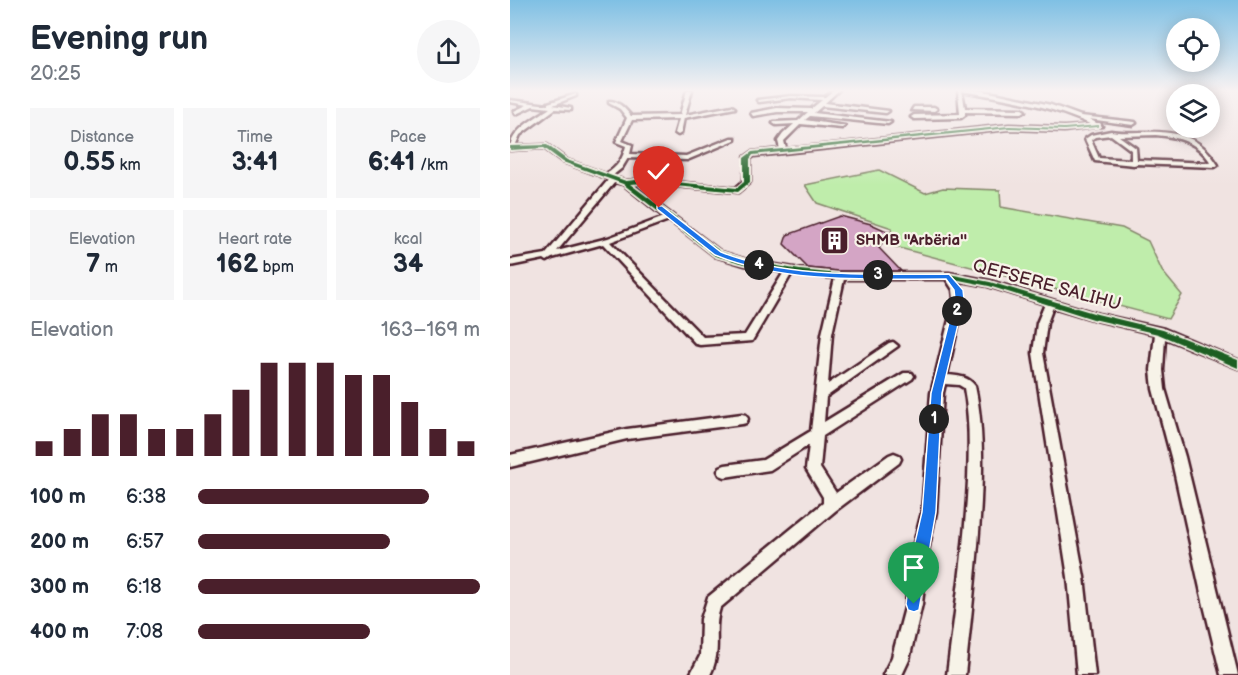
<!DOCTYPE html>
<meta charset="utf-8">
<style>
:root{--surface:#fff;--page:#f6f6f7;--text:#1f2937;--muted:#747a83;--accent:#4a1f2b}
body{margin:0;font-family:"Balsamiq Sans",sans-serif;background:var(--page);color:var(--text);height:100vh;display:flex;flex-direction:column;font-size:22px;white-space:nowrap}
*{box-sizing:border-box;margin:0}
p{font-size:20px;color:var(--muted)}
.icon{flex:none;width:33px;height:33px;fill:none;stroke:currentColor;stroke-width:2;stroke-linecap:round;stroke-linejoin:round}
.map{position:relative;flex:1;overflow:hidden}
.drawer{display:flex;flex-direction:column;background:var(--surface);width:510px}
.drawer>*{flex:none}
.controls{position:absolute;left:656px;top:18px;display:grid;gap:12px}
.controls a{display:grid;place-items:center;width:54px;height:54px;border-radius:50%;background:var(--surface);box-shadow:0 3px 15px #0003;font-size:30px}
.pin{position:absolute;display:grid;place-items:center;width:51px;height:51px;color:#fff;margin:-62px -26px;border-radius:50% 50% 50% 0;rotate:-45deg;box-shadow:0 0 6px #0007}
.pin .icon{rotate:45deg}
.km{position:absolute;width:30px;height:30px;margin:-15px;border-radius:50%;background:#222;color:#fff;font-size:16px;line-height:30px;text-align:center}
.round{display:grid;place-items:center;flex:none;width:63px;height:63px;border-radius:32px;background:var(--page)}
.overview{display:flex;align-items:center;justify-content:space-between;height:102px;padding:0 30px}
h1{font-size:33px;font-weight:600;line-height:45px}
.metrics{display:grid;grid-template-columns:repeat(3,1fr);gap:9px;height:102px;padding:6px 30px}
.metrics div{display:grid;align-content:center;border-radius:0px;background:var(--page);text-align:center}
.metrics b{font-size:26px;font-weight:600}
.metrics small{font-size:16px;font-weight:400}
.metrics p{font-size:16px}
.chart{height:168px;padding:12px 30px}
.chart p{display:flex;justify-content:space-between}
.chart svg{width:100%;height:108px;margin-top:6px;stroke:var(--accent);stroke-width:6}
ul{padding:0 30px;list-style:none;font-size:20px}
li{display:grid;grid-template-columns:96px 72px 1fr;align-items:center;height:45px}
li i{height:15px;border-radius:8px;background:var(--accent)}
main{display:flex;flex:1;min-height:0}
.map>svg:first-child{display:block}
</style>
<main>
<section class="drawer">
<div class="overview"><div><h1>Evening run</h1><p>20:25</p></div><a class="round"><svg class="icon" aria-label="share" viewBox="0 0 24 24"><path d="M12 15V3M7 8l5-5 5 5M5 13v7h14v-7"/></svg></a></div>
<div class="metrics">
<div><p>Distance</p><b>0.55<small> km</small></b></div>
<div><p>Time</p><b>3:41</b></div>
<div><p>Pace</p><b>6:41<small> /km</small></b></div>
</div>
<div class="metrics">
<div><p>Elevation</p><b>7<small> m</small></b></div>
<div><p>Heart rate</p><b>162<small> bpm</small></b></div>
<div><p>kcal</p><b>34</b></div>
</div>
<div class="chart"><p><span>Elevation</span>163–169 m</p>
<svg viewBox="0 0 160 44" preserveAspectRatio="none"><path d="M5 44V38M15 44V33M25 44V27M35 44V27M45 44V33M55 44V33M65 44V27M75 44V17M85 44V6M95 44V6M105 44V6M115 44V11M125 44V11M135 44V22M145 44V33M155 44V38"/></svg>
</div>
<ul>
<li><b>100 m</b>6:38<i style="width:82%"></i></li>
<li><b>200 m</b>6:57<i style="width:68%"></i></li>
<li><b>300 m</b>6:18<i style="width:100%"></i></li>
<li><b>400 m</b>7:08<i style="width:61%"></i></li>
</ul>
</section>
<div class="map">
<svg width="728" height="675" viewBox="0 0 728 675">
<rect width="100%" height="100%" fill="#f0e3e1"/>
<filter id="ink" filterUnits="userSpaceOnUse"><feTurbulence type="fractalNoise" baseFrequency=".0167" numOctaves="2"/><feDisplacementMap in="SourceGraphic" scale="12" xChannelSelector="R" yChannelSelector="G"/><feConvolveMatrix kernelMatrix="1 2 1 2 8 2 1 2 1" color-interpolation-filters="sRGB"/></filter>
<g filter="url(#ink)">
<!-- green -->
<path fill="#bfedab" stroke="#84866b" stroke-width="1.5" d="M369,170L415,193L433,188L490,190L491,207L612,228L638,241L652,271L672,295L658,319L378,245L382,228L307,203L295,185Z"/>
<!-- building -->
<path fill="#d4a5c5" stroke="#4a1f2b" stroke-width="1.5" d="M330,216L361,224L379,232L369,248L391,271H328L298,268L274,244L277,235Z"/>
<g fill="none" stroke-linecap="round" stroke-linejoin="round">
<defs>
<g id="minor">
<path d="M177,90H182L175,115L222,106L225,108L174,118L171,133L168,135L165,133L169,119L122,120L112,141L122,145L120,154L176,156L221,138H225V140L177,160L118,158L112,168L102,176L116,181L134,179L226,188L234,181L235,157L242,152L270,149L268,141L273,134L284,124L266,125L263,123L264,122L288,121L298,112H267L243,116L241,113L267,108L301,109L312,100L281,98L249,102L247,100L281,96L315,97L324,90H329L315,103L379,111L376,113L312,106L304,113L381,122L378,124L300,116L295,120L335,126L332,128L291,124L274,141L276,149L499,125L554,127L582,125C540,105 497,99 452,91L455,108L512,109L515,111L512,113L455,112V115L451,118L404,119L401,117L404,115L450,114L448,90H467L489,94L541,105L571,116L625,122L626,123L623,125L579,119L592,126L554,131L499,129L244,156L240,159V182L228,192L134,183L121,184L211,252L236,260L290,269L330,273H439L480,281L588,314L654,329L728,360V368L655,338L653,370L655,389L675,457L728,675H711L691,593L661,457L643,389L641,370L645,334L586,320L543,307L537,323L533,353L574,577L585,675H567L558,577L523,353L527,323L535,304L478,286L446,280L453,290L454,299L437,375C448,376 458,376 465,386C473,423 473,463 471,501C468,559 461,617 455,675H437C445,610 455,545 458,480C459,449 460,418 454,388L449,385L435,384L433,393L426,512L418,551L412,604L399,660L392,675H373L382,657L396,604L402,551L412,512L421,393L444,299L443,290L436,279H334L322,334L318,384L379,343L383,342L388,346L316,397L314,422L394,373H402L404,376L402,379L313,436L310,468L326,493L379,455L384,453L389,455L391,459L389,463L325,511L210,608C202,632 213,649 200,675H180L190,656L191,619L198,597L313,503V497L296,469L299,445L260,470L215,477L210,475L208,471L210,467L215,465L253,460L301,431L312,334L325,278L282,273L242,341L190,345L186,344L93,244L42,258L37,261L34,259L0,266V260L36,254L99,179L53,162L34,148L0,150C0,130 26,118 40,108L23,106L6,114L4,111L17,105L0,102V100L38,105V103L66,94V96L43,105L61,108V110L45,109L10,135L5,146L37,145L57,160L96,174C108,167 113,158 116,146L106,142L117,118L110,109L99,103V101C109,101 115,109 121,116L170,115ZM105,182L113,184L154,217L98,238L47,251ZM159,220L205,256L235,265L274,272L235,335L193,337L100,242Z"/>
<path d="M404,107H424L427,109L424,111L402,110Z"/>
<path d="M601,131C610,133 620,132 630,132C664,131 689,134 708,165L705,167L627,164L624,165L585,161L575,139L581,135ZM601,135L621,150V160L589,158L581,140L585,137ZM646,135C669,137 688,142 701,163L627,160L626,148L609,136Z"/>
<path d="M232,414L236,415L238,419L236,423L232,424L117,439L0,467V455L117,429Z"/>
</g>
</defs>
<!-- minor casing -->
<use href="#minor" stroke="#4a1f2b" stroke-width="5"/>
<!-- minor -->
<use href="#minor" fill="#f7f3e8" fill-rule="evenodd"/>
<defs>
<path id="cycleway" d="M589,125V126L587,127L554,130L499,128L243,155L240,159V182L228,192L134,183L120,184L211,252L236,260L290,270L330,274H439L480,282L587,314L653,330L728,360V368L648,334L583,319L479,286L439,278H330L290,274L235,264L205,256L113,184L53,162L34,148L0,150V146L37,145L57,160L116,181L134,179L227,188L234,182V158L242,152L499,126L554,128Z"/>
</defs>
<!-- cycleway casing -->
<use href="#cycleway" stroke="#f7f3e8" stroke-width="4"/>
<!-- cycleway -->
<use href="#cycleway" fill="#1b5e20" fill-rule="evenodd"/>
</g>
</g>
<!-- sky -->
<linearGradient id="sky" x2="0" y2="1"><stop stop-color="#7fc0e4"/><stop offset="0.49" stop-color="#f8f2f2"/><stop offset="1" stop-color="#f8f2f2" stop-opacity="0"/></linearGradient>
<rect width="728" height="185" fill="url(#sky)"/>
<!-- route -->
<path fill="#1a73e8" stroke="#fff" stroke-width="1.5" d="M147,206H152L211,252C278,279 367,274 439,274L453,290L454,299L432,393L426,512L409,610L404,612L398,610L396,604L403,551L412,512L421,393L445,299L444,290L436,279C362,279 275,284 205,255L147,209Z"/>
<!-- icons -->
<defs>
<symbol id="building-square" viewBox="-11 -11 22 22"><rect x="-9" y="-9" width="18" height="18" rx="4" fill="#4a1f2b" stroke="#f7f3e8"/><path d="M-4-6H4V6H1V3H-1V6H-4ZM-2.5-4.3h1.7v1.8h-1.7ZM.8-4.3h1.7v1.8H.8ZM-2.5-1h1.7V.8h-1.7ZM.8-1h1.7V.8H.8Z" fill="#fff"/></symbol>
</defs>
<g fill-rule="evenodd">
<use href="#building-square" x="308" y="224" width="33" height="33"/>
</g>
<g text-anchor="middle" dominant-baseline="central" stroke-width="4.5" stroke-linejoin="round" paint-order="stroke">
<!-- far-poi labels -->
<g font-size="15" font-weight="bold" fill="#4a1f2b" stroke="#f7f3e8" text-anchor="start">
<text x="346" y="240">SHMB ''Arbëria''</text>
</g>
<!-- street labels -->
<g font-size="18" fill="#4a1f2b" stroke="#f7f3e8">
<text transform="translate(537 285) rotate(15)">QEFSERE SALIHU</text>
</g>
</g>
</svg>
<div class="controls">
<a><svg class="icon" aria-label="locate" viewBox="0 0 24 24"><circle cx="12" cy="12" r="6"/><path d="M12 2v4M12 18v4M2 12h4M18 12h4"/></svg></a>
<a><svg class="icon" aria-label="layers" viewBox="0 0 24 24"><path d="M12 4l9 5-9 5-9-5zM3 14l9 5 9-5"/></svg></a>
</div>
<div class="pin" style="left:404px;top:604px;background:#1e9e55"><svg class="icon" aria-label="arrive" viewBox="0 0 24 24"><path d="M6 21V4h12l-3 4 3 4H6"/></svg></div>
<div class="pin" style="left:149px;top:208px;background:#d93025"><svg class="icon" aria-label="check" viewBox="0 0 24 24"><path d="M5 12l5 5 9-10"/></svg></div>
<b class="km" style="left:424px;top:419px">1</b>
<b class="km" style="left:447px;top:311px">2</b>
<b class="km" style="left:368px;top:275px">3</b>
<b class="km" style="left:249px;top:265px">4</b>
</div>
</main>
